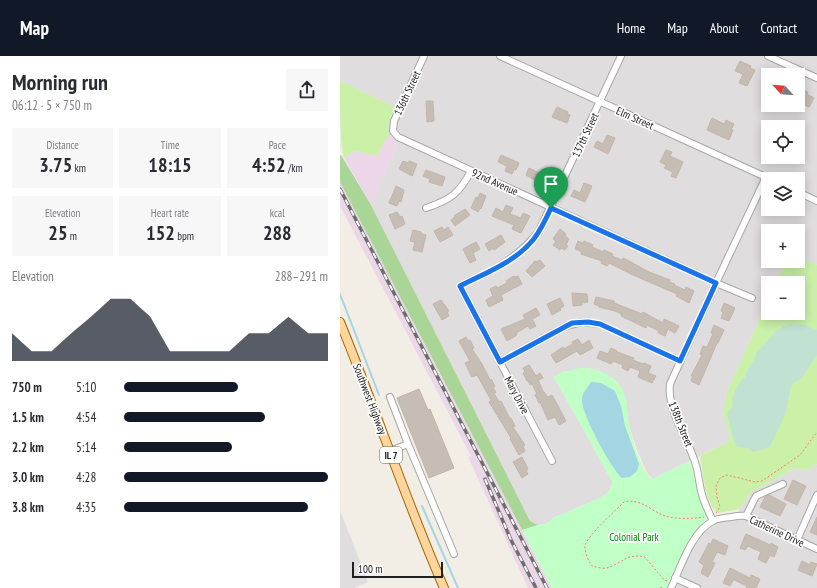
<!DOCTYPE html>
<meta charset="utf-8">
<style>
:root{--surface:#fff;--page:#f7f7f7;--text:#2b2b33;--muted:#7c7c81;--accent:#111827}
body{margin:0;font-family:"PT Sans Narrow",sans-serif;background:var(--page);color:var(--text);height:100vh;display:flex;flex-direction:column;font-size:15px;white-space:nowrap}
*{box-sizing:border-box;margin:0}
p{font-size:13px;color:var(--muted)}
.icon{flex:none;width:22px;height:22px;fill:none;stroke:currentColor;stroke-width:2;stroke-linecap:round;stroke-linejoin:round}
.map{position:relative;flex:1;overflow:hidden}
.panel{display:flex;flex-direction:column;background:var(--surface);width:340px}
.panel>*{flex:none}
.needle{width:26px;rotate:296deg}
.fabs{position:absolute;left:421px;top:12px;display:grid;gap:8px}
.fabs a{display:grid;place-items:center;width:44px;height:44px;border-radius:0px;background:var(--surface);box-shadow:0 2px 10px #0003;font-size:20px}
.scale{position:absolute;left:12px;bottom:10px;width:91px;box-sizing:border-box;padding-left:4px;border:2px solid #202020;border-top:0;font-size:11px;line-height:14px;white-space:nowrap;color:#202020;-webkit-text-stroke:3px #fff;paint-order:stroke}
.pin{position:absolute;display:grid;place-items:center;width:34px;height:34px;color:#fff;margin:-41px -17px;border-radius:50% 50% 50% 0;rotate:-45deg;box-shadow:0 0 4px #0007}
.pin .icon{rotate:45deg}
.round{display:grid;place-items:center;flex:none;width:42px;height:42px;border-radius:0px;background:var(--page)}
.summary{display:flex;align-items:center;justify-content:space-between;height:68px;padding:0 12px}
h1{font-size:22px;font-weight:600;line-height:30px}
.metrics{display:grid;grid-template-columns:repeat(3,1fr);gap:6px;height:68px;padding:4px 12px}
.metrics div{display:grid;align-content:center;border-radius:0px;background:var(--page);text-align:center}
.metrics b{font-size:20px;font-weight:600}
.metrics small{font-size:11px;font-weight:400}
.metrics p{font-size:11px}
.chart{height:112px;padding:8px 12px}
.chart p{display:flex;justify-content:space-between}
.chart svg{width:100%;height:72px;margin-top:4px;fill:var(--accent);opacity:.7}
ul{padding:0 12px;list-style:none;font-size:13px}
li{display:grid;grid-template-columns:64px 48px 1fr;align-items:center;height:30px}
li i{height:10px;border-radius:5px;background:var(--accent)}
header{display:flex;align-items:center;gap:24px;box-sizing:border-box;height:56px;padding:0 20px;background:var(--accent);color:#fff}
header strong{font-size:19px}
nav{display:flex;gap:22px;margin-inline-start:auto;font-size:14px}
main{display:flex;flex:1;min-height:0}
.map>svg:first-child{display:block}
</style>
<header>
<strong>Map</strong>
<nav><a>Home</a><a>Map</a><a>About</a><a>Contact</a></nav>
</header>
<main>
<section class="panel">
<div class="summary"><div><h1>Morning run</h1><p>06:12 · 5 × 750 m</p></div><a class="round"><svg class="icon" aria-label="share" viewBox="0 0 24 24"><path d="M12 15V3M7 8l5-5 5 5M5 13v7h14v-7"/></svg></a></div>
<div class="metrics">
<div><p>Distance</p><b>3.75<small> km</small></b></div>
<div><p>Time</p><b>18:15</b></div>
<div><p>Pace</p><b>4:52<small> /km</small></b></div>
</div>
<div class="metrics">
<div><p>Elevation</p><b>25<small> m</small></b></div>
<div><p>Heart rate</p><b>152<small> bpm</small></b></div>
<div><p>kcal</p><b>288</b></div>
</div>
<div class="chart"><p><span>Elevation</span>288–291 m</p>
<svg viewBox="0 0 160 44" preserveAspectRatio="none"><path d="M0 44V27L10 38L20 38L30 27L40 17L50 6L60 6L70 17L80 38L90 38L100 38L110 38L120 27L130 27L140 17L150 27L160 27V44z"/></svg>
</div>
<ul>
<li><b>750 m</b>5:10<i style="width:56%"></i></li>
<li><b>1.5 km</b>4:54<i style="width:69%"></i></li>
<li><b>2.2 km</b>5:14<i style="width:53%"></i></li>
<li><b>3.0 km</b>4:28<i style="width:100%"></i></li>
<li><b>3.8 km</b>4:35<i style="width:90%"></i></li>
</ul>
</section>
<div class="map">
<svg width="477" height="532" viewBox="0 0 477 532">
<rect width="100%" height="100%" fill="#f2eee6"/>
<!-- residential -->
<g fill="#dfdddd" fill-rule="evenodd">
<path d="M0,0H477V209L458,201V175H428V205H445L436,227H428V244L387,336L383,357L391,384L313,423L307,417L298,396L289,370L286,343L271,321L257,314L248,312L222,316L214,321L268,418L272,425V428L269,435L262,441L213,462L206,468L198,469L190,465L31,149L58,87L49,79L48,70L55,51L0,25ZM428,19H458V49H428ZM428,71H458V101H428ZM428,123H458V153H428Z"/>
<path d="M477,408V532H333L358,482L362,477L380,466L397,463L399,453L411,436L455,412L467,414Z"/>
<path d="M0,454L28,526L14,532H0Z"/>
</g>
<!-- industrial -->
<g fill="#ebd7e8">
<path d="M49,79L58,87L31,149L4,102L16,95L37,100L43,88Z"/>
<path d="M0,126L212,532H188L128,401L131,400L0,150Z"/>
</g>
<!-- grass -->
<g fill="#cbf0a8">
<path d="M0,25L55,51L48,70L49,79L43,88L37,100L16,95L4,102C0,93 0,40 0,25Z"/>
<path d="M458,201L477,209V408L467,414L455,412L411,436L399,453L379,457C365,451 363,414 360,400L391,384L383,357L387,336L428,244V257H458V227H436L445,205H458Z"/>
</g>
<!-- forest -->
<path fill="#a9d597" d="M1,99L31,149L190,465L198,469L182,474L0,126V100Z"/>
<!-- wetland -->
<path fill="#c1e1d3" d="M450,268L465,269L477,274V299L462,322L451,329L446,356L430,391L413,396L408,392L397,391L392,378L387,357L393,351C390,340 398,327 406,320L407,314L415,302L417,295L424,290L425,287L437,274L442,272L443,270Z"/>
<!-- park -->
<path fill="#c0ffc5" d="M240,312C260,311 283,323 286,344C288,352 287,361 289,369C292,384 300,409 309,421L313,423L350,405L359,441L367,462L351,480L326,532H212L182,474L198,469L206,468L213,462L262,441L269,435L272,428V425L268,418L214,321L222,316Z"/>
<!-- water -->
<path fill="#a3d5e3" d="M251,326L261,327L275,335L281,350L285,370L299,408L297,415L290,421L282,422C271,412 240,356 242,342C243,336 248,331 251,326Z"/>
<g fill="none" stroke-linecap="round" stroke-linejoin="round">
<!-- stream -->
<g stroke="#a3d5e3" stroke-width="2">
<path d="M0,238L39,339"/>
<path d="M82,450L118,532"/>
</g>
</g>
<!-- building -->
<g fill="#c6bdb5" stroke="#c5b4a7">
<path d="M400,5L411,10L410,12L415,14L407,30L399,27L403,18L395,15Z"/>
<path d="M461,33L468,36L467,38L474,42L469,51L458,46V39Z"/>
<path d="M86,45H93L94,65L87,66Z"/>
<path d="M217,51L228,56L227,58L230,59L227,67L212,61Z"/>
<path d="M372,62L384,68L386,64L394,68L391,74H393L389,84L367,74Z"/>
<path d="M267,79L275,82L268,98L254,91L257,85L263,88Z"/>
<path d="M326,94L332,96L330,100L343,106L336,122L331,120L333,116L324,112L326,109L320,106Z"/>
<path d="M161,99L179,107L176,114L174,113L172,118L165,115L167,110L158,106Z"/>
<path d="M63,105L68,107L69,105L77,108L72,120L59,113Z"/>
<path d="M189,112L208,121L205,126L197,123V124L193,123L186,119Z"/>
<path d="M86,114L105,121L102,130L89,126L90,123L83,120Z"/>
<path d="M244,127L252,130L245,146L231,140L234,134L240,137Z"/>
<path d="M56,130L64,134L61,146L59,145L57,150L49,147Z"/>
<path d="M140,137L146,140L141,153L140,152L138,156L131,152L136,141L138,142Z"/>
<path d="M166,149L173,152L170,158L181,162L183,157L190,160L181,177L172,173L174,169L152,160L156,152L163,156Z"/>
<path d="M125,153L130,159L115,170L111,164L115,161L114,160Z"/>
<path d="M57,156L60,161L62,160L65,168L55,173L49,159Z"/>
<path d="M102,171L104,174L108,171L113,179L100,186L94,175Z"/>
<path d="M220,173L226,178L225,180L229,183L226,189L228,190L225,194L221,192L220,194L213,189L216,185L213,183Z"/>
<path d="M73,174L81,176V178L86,179L82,196L73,194L75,186L70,185Z"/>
<path d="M161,179L165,186L154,194L153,192L149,195L145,188Z"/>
<path d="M238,185L243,187L244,185L253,189L252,191L263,196L264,194L273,198L272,200L282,204L283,202L291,206L309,216L330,224L329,226L335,228L334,229L345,234L346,231L354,235L349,247L336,240L337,238L293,219L269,207L267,210L261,207L262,205L241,198L242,196L235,193Z"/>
<path d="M136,186L140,193L133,197L136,204L130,207L123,193Z"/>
<path d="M200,204L205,210L192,221L186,215L195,205L196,206Z"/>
<path d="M174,220V221L178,220L182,228L161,239L163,244L149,251L146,244L153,240L150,233L156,230L157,232L167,227L166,225Z"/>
<path d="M232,237L247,238L248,246L242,247V249L233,250Z"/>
<path d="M256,241L274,245V247L302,258L303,256L323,267L324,263L339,270L335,277L328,273L325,280L318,277L319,275L307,269L306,272L281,260L282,258L275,255L259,251V250L254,248Z"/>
<path d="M220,242L224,250L220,252L221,254L212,259L207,248Z"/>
<path d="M101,244L109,255L107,256L109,260L102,264L93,248Z"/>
<path d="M384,247L395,252L389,265L381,262L383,256L381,255Z"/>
<path d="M196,252L200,259L192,263L196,270L190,273L188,270L176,277L177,279L167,285L161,273L185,263L183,259Z"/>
<path d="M374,269L384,274L378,287H377L359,329L351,325L353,320H351L362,299L360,298L363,290L367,291L373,278L371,277Z"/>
<path d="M126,281L128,285L130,284L134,292L132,293L142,308L150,324L151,323L155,330L153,332L156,336L154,337L159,346L161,345L170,363L171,362L175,370L173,371L185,389L183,390L185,395L179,399L170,383L171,382L149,346L151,344L137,319L132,321L125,307L130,305L119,285Z"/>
<path d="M238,283L242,289L249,284L253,292L240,299L237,295L216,307L211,299L223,291L224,293L233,288L232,286Z"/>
<path d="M271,292L277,295V296L294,302L293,304L303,308L304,307L311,310L308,317L316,320L312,327L298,321L300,315L290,311L288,315L282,312L283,309L273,305L271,308L257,302L260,295L268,298Z"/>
<path d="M189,309L196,320L200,317L203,322L198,324L203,335L208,341L212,339L226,365L219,369L215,361L208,364L200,346L199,347L195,339L197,338L192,328L190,329L188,325H187L183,317L185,316L183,312Z"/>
<path d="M79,333L88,354L90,353L114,412L89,422L57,342Z"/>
<path d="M182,401L188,413L186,414L188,418L182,422L173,406Z"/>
<path d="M453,424L466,430L457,449L444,443Z"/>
<path d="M429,439L446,448L440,460L420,451L425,441Z"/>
<path d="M477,461V479L470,476Z"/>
<path d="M406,478L426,487L430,489L431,487L438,491L434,501L430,499L426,507L418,503L421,496L408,490L405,494L400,492Z"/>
<path d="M373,483L388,490L385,499L377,496L372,506L375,507L368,521L361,517L364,509L359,506L369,487L371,488Z"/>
<path d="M462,505L470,509L471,506L477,508L472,520L458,514Z"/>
<path d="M390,512L410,522L411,519L420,523L416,532H406L407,530L394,524H393L390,530L383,527Z"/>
</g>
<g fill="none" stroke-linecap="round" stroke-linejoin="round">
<defs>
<g id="minor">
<path d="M84,0L54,65L53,75L58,81L376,227L412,242"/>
<path d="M160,0L430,123"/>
<path d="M428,0L477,22"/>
<path d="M458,136L477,145"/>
<path d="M86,152C110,144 119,138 131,115"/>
<path d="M160,306L226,270L242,266L260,268L340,305"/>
<path d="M50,341L68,388L50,395"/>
<path d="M68,388L114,498"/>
<path d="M212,405L120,230C151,215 178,203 199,175L281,0"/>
<path d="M406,460L416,440L443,428"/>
<path d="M373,465C369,457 366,450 363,442C359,430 359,418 355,406C347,381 327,355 330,328L376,227L426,121"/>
<path d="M457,484L477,439"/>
<path d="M335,522L357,532"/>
<path d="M331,532C341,511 351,476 373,465C378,462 385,462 391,461C396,460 401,459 406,460L477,493"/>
</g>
<path id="major" d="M0,266C36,354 66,445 104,532"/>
</defs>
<!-- minor casing -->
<use href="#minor" stroke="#a7a7a7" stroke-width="8"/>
<!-- major casing -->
<use href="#major" stroke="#9d6800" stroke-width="10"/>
<!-- path -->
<g stroke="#ff796a" stroke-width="1" stroke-dasharray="2 2" stroke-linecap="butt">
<path d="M376,457L380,451L377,441L376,430L380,422L387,419L415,426L422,425L460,399L477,376"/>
<path d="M327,525L324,524L305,501C286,497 283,507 267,512C263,513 256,511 252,510C248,504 245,498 245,490C246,481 276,454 284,446C301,442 311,455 325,460C334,463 354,463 364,461"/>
<path d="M320,532L323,531"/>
</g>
<!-- minor -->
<use href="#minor" stroke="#fff" stroke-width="6"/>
<!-- major -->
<use href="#major" stroke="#ffd59e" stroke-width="8"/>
<defs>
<g id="rail">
<path d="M0,133L207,532"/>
<path d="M145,423L171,484L196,532"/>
</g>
</defs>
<!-- rail casing -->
<use href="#rail" stroke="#6e6e6e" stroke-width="3.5"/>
<!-- rail -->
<use href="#rail" stroke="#fff" stroke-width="2" stroke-dasharray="6" stroke-linecap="butt"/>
</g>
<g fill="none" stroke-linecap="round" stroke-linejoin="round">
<defs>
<path id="route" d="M211,152L376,227L340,305L260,268L248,266L232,267L160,306L120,230C145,217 175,206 193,184C201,174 206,163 211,152Z"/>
</defs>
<!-- route casing -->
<use href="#route" stroke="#fff" stroke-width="8"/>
<!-- route -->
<use href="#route" stroke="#1a73e8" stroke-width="5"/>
</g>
<g text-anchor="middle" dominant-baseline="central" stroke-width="3.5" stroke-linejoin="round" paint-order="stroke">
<!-- shield labels -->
<rect fill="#fff" stroke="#636363" stroke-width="1" x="40" y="391" width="22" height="16" rx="3"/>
<g font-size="10" font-weight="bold" fill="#202020">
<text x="51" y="399">IL 7</text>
</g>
<!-- street labels -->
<g font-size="11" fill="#202020" stroke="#fff">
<text transform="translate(67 37) rotate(-65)">136th Street</text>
<text transform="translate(295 62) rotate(24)">Elm Street</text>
<text transform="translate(245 79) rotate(-65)">137th Street</text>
<text transform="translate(155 126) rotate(24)">92nd Avenue</text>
<text transform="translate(177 339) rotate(62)">Mary Drive</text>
<text transform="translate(30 343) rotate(69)">Southwest Highway</text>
<text transform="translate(341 368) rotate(68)">138th Street</text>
<text transform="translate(437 475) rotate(25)">Catherine Drive</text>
</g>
<!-- park labels -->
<g font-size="11" fill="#02860c" stroke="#fff">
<text x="294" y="481">Colonial Park</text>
</g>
</g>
</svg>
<div class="fabs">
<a><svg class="needle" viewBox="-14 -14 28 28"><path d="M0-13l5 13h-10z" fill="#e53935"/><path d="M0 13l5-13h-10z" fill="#7c7c81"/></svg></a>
<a><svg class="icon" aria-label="locate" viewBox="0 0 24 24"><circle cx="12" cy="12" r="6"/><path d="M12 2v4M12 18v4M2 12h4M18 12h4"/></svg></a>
<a><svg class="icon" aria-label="layers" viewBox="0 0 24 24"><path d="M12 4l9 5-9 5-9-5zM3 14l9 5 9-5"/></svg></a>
<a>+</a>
<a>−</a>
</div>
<div class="scale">100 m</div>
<div class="pin" style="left:211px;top:152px;background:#1e9e55"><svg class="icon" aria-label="arrive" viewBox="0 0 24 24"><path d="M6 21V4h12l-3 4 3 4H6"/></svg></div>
</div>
</main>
